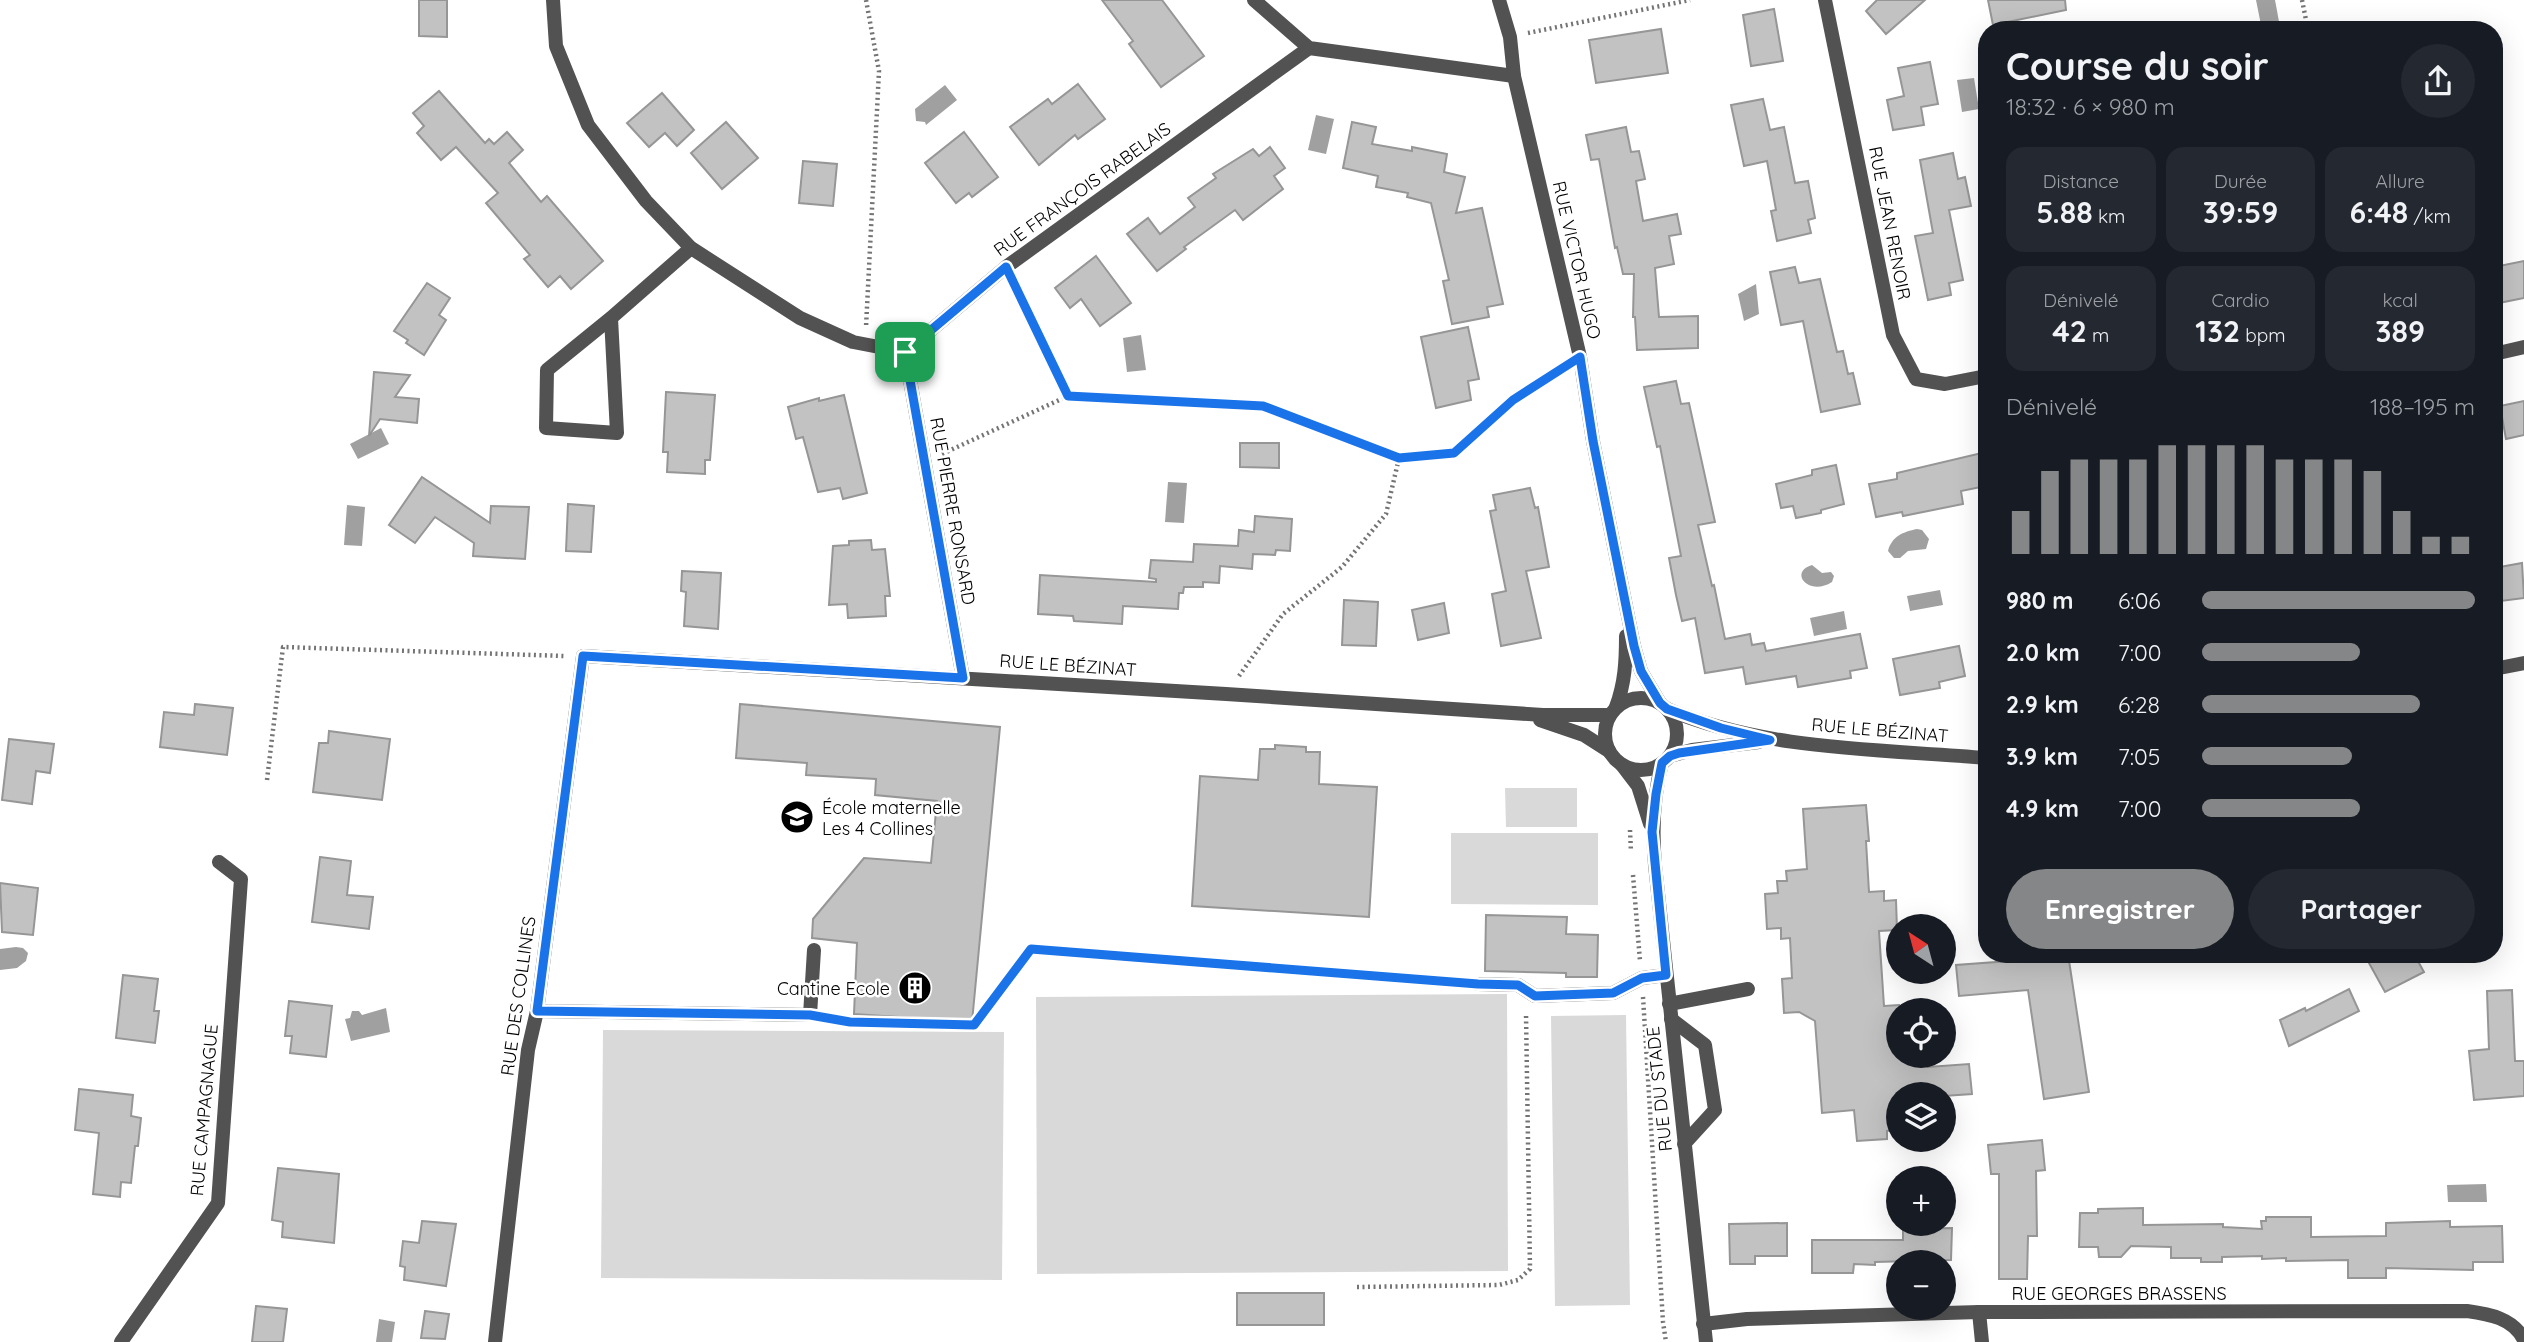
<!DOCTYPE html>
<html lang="fr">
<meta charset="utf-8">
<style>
:root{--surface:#171b24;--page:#242831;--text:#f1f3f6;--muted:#9ea1a6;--accent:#858687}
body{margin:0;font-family:Quicksand,sans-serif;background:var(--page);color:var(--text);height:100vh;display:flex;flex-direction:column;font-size:26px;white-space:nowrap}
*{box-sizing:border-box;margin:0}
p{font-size:23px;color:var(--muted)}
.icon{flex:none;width:38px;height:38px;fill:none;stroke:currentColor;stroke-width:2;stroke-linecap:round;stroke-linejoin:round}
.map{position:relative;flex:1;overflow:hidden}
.details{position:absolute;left:1978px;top:21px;width:525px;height:942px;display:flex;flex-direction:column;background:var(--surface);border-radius:28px;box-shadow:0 7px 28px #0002}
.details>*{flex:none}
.needle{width:46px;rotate:324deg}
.fabs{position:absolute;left:1886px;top:914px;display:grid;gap:14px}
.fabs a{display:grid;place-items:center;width:70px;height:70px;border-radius:50%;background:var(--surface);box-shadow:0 7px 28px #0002;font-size:35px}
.pin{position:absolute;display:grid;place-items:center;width:60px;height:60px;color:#fff;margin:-30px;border-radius:14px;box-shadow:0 4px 10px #0006}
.round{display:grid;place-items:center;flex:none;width:74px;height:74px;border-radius:37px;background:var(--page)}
.head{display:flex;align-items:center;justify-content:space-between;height:119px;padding:0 28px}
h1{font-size:38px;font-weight:800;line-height:52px}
.figures{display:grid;grid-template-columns:repeat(3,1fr);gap:10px;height:119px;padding:7px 28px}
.figures div{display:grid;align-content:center;border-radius:18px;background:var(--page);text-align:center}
.figures b{font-size:30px;font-weight:800}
.figures small{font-size:19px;font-weight:400}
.figures p{font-size:19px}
.chart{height:196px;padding:14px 28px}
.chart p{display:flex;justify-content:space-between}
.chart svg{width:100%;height:126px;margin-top:7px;stroke:var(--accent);stroke-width:6}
.primary-button{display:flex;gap:14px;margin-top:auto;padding:14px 28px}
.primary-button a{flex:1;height:80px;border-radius:42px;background:var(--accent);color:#fff;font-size:28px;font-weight:800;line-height:80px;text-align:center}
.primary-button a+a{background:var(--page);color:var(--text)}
ul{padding:0 28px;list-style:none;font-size:23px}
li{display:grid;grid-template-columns:112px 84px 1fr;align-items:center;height:52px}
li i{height:18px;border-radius:9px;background:var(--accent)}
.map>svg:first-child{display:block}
</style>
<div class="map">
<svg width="2524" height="1342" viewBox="0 0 2524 1342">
<rect width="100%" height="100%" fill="#fff"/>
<!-- green -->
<g fill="#d9d9d9">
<path d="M1505,788H1577V827H1506Z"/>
<path d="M1451,833H1598V905L1451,904Z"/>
<path d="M1507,994L1508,1271L1037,1274L1036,997Z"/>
<path d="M1626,1015L1630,1305L1555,1306L1551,1016Z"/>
<path d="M603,1030L1004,1032L1002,1280L601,1278Z"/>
</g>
<!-- water -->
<g fill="#a0a0a0">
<path d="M2256,0H2275L2280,27L2277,30H2262Z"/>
<path d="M1974,78L1979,109L1962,112L1957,80Z"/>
<path d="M945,85L957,100L926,125L925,122L916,121L915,109Z"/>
<path d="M1316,115L1334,119L1326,154L1308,150Z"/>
<path d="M1756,284L1759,314L1744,321L1738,294Z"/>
<path d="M1141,335L1146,370L1127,372L1123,338Z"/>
<path d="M381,428L389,444L358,459L350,444Z"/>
<path d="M1168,482L1187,483L1184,523L1165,522Z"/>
<path d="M347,505L365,507L362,546L344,545Z"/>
<path d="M1917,529L1922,530L1929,539L1926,549L1908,551L1900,558H1894L1888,551C1892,536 1903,532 1917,529Z"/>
<path d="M1812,565L1822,573L1831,572L1834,576L1832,582C1809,597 1788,572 1812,565Z"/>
<path d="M1940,590L1943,605L1910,611L1907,596Z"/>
<path d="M1844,611L1847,629L1814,636L1810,618Z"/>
<path d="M16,947L23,948L28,953L26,961L17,968L0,970V949Z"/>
<path d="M386,1008L390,1032L351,1041L345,1019L350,1018L352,1011H359L362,1015Z"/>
<path d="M2486,1184L2487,1202H2448L2447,1185Z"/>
<path d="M379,1319L395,1322L392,1342H376Z"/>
</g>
<!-- building -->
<g fill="#c2c2c2" stroke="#969696" stroke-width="2">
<path d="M419,0H447V37L419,36Z"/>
<path d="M1102,0H1162L1204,56L1161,87L1129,44L1133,41Z"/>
<path d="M1877,0H1925L1886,34L1866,11Z"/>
<path d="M1988,0H2065L2066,10L1993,25Z"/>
<path d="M1774,9L1783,61L1751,66L1743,15Z"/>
<path d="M1661,29L1668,73L1596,83L1589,40Z"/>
<path d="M1930,62L1938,104L1921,107L1924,125L1893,130L1887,100L1904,96L1898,68Z"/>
<path d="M1078,84L1105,119L1078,139L1075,135L1039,165L1010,127L1048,99L1052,104Z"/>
<path d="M439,91L485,143L489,139L494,144L507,132L523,150L509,163L541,202L547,196L603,261L571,289L560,276L548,287L524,259L530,255L486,203L498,193L456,147L441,160L417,133L424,126L413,113Z"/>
<path d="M662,93L694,130L677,146L665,133L649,147L627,123Z"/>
<path d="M1763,99L1770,130L1784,127L1795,183L1808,181L1815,218L1808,220L1811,233L1777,241L1771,211L1776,210L1767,161L1744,166L1731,105Z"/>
<path d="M726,122L758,158L722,189L691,153Z"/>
<path d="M1352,122L1376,127L1372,144L1412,151V147L1447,154L1444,172L1465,177L1456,213L1482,208L1503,304L1487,307L1489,317L1452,324L1443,281L1449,280L1431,203L1407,197L1408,193L1376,187L1378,176L1343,168Z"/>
<path d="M1626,127L1631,152L1639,151L1645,179L1636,181L1643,221L1677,214L1681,234L1669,236L1674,264L1655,268L1659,317L1698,316V348L1637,350L1635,317H1633L1634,274H1623L1617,247L1615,248L1599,159L1591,160L1586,135Z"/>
<path d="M964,132L998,177L972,197L969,193L956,203L925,163Z"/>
<path d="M1270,147L1285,168L1274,176L1283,189L1243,220L1235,210L1184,247L1186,249L1157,271L1127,234L1148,218L1160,234L1195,207L1188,198L1216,178L1213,174L1253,149L1259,156Z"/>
<path d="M1953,153L1958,179L1965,177L1971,206L1949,210L1963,280L1949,283L1951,295L1928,300L1915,236L1933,233L1920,160Z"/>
<path d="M803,161L837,164L833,206L799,203Z"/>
<path d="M1096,256L1131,303L1100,326L1081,299L1070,308L1055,288Z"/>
<path d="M2524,261V298L2494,304V267Z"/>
<path d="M1795,267L1799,283L1820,279L1837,352L1843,351L1848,374L1853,373L1860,404L1821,412L1803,321L1781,325L1770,272Z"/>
<path d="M427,283L450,298L439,315L446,320L424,355L406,343L408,340L394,331Z"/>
<path d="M1468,327L1479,379L1468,381L1471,400L1436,408L1421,337Z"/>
<path d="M374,372L410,375L395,397L419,399L417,423L380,419L369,436Z"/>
<path d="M1676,381L1681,404L1689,403L1715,522L1698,525L1712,586L1714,585L1725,639L1750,634L1752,645L1764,643L1766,651L1860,634L1867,668L1850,671L1851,678L1798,687L1796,676L1746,684L1743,667L1705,673L1695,618L1682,621L1676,595L1669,558L1681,556L1660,446L1657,447L1644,387Z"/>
<path d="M666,392L715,395L710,460H705V474L667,472L668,452H663Z"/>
<path d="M844,395L867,493L843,499L840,488L818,492L803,437L796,439L788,407L819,398V401Z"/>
<path d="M2524,401V435L2506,439L2500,406Z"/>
<path d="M1240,443H1279V468L1240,467Z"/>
<path d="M1986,452V486L1961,491L1963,504L1903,516L1902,512L1876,517L1869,484L1897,479V473Z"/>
<path d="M1836,465L1844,504L1821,510V513L1796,518L1793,506L1781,508L1776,484L1812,475V470Z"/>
<path d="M422,477L490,523L491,506L529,507L525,559L473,556L474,543L435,517L415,543L389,525Z"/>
<path d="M1530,488L1535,508L1538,507L1549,567L1526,571L1541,638L1501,646L1492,594L1506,591L1490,511L1496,510L1493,495Z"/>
<path d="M568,504L594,506L591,552L566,551Z"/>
<path d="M1255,516L1292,519L1290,551L1276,550L1275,555L1253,554L1252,569L1220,566L1219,583L1203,582V587H1184L1183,593H1179L1178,609L1123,606L1122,624L1074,621L1073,616L1038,614L1040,575L1156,582V579L1149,578L1151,560L1193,562L1194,544L1238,546L1239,530L1254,532Z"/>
<path d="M871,540L872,550L885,549L890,596H885L886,616L848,618L847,604L829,605L833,546L849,545V541Z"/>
<path d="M2522,563L2524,598L2501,601L2500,594L2494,595V568Z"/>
<path d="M682,571L721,573L718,629L684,626L686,592L681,591Z"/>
<path d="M1344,600L1378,602L1376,646L1342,645Z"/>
<path d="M1444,603L1449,633L1418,640L1412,610Z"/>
<path d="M1959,646L1965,676L1939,682L1940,688L1900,695L1893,659Z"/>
<path d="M195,704L233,708L227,755L160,747L164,712L194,715Z"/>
<path d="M740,704L1000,727L972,1022L854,1014L857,943L812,938L813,919L864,858L931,863L937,801L875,795L876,779L806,775L807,763L736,758Z"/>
<path d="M329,731L390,739L382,800L313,792L319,743H328Z"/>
<path d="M9,739L54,744L50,773L36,771L32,804L2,800Z"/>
<path d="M1275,745L1306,747V752H1320L1319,784L1377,787L1369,917L1192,906L1200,776L1258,780L1260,749H1275Z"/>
<path d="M1866,805L1869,841H1866L1869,892L1884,891V901L1896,900L1897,930L1879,931L1884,1006L1899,1005V1055H1927L1928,1067L1969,1064L1972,1094L1944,1096V1094H1899V1122L1894,1123L1895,1130L1887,1131V1139L1857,1141L1854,1110L1822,1113L1815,1021L1799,1012L1784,1013L1782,979L1792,978L1790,938L1781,939V928L1767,929L1765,894L1778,893L1777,881H1787L1786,871L1807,869L1803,809Z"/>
<path d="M320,857L351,861L347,895L373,897L369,929L312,922Z"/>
<path d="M0,883L38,888L33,935L2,932Z"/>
<path d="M1486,915L1567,917L1566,934L1598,935L1597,977H1566V973L1485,971Z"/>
<path d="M2022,954H2068L2089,1092L2044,1099L2028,990L1959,996L1956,965L2023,960Z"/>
<path d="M2364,954H2414L2424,972L2385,992Z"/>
<path d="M123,975L158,979L154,1011H159L155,1043L116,1038Z"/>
<path d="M2349,989L2359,1011L2289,1046L2280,1020L2305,1008L2306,1011Z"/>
<path d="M2512,990L2515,1061H2524V1096L2474,1100L2469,1051L2489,1049L2487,991Z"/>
<path d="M289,1001L332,1006L326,1057L290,1053L292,1036H285Z"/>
<path d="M79,1089L133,1095L131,1116L141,1118L138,1146H135L131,1183L121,1182L120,1197L93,1194L99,1133L75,1130Z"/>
<path d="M2042,1140L2045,1170L2036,1171L2037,1236H2028L2027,1279H1999V1174H1991L1988,1145Z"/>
<path d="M278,1168L339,1174L334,1243L282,1237L283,1222L272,1220Z"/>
<path d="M2143,1208V1225L2223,1224V1227L2262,1229L2261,1221H2266V1217H2311V1237L2386,1236V1223L2450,1221V1227L2502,1226L2503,1262H2473V1270L2386,1268V1278H2348V1260L2286,1261V1258L2262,1259V1256L2222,1257V1262H2201V1258H2171V1247L2131,1246L2121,1257H2099L2098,1247H2079L2080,1213H2098V1209Z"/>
<path d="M422,1221L456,1224L446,1286L404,1280L405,1267L400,1266L403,1241L419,1243Z"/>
<path d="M1787,1223V1256H1755V1264H1730L1729,1224Z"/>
<path d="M1952,1228L1951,1260L1875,1262V1265L1854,1264L1853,1273H1812V1240H1903V1229Z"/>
<rect x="1237" y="1293" width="87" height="32"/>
<path d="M256,1306L287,1309L283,1342H252Z"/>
<path d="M425,1311L449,1314L445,1339L421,1338Z"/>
</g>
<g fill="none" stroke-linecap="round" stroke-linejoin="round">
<!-- path -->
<g stroke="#747474" stroke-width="4.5" stroke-dasharray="2 3.5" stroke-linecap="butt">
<path d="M866,0L879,71L866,327"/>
<path d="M2302,0L2308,30"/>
<path d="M1528,33L1690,0"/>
<path d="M1015,284L1068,396L1263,406L1399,458"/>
<path d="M942,454L1068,396"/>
<path d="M1239,676L1283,614L1342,567L1386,514L1399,458L1454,453L1513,399L1562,369"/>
<path d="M267,780L283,647L565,656"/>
<path d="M1630,830L1631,852"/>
<path d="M1633,875L1640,961"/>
<path d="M1643,997L1663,1322L1666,1342"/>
<path d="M826,1018L850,1022L974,1025L1031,949L1460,982"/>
<path d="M1357,1287L1499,1285L1518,1280L1530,1269L1526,1014"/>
</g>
<!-- lane -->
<g stroke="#525252" stroke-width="14">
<path d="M611,318L617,433L546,428L547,370L611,318L691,248"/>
<path d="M1478,984L1518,985L1535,996L1613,993L1642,978L1666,975"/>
<path d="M1669,1004L1748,989"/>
<path d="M537,1011L810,1015L814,950"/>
<path d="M1671,1019L1705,1045L1715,1110L1684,1144"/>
</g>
<!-- street -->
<g stroke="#525252" stroke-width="14">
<path d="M553,0L556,46L588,125L646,201L691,248L800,318L853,342L905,352L1006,267L1309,48"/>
<path d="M1254,0L1309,48L1514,76"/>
<path d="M1499,0L1510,37L1514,76L1580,357L1593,441L1634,646L1641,671L1660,703"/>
<path d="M1825,0L1893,335L1916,379L1945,384L1986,376"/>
<path d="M905,352L963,678"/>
<path d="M2494,354L2524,347"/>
<path d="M2494,669L2524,663"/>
<circle cx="1641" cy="734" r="36"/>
<path d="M1616,707C1625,683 1626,661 1626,636"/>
<path d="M1667,709C1766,751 1881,749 1986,758"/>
<path d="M1540,720L1584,735L1609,751"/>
<path d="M1670,756L1692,750L1759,742"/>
<path d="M1662,763C1653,797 1652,830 1655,865L1706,1342"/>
<path d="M1622,765L1638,786L1650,824"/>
<path d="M1979,1312L1982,1342"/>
<path d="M1703,1324L1747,1319L1979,1312L2467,1311C2489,1314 2513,1318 2524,1340"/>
<path d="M121,1342L218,1203L241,879L219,862"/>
<path d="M495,1342L528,1050L537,1011L583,656L1226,694L1543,715H1610"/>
</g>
</g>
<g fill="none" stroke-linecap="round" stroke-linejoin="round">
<defs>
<path id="route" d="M1006,267L1068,396L1263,406L1399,458L1454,453L1513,400L1580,357L1593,441L1634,646L1641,671L1660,703L1667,709L1721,728L1770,740L1679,753L1670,756L1662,763L1656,794L1652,832L1666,975L1642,978L1613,993L1535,996L1518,985L1478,984L1031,949L974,1025L850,1022L810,1015L537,1011L583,656L963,678L905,352Z"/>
</defs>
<!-- route casing -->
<use href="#route" stroke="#fff" stroke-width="14"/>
<!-- route -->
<use href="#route" stroke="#1a73e8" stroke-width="9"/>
</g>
<!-- icons -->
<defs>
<symbol id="school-disc" viewBox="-11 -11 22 22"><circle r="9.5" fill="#000" stroke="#fff"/><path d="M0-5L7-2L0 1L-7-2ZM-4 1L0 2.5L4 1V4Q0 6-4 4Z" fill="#fff"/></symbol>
<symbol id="building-disc" viewBox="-11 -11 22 22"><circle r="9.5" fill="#000" stroke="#fff"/><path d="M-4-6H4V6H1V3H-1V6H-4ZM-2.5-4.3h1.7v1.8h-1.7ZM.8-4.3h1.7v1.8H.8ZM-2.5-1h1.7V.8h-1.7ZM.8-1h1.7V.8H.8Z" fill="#fff"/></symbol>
</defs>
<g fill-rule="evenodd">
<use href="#school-disc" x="778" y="798" width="38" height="38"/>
<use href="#building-disc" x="896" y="969" width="38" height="38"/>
</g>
<g text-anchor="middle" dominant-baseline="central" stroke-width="5" stroke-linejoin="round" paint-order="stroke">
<!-- street labels -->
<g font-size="18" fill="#000" stroke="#fff">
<text transform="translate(1082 189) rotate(-36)">RUE FRANÇOIS RABELAIS</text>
<text transform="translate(1890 223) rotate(79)">RUE JEAN RENOIR</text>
<text transform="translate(1577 260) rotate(77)">RUE VICTOR HUGO</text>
<text transform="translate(953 511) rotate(80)">RUE PIERRE RONSARD</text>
<text transform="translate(1068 665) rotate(4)">RUE LE BÉZINAT</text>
<text transform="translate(1880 730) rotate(5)">RUE LE BÉZINAT</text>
<text transform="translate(518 996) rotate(-82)">RUE DES COLLINES</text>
<text transform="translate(1659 1089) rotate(-96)">RUE DU STADE</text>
<text transform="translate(204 1110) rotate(-85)">RUE CAMPAGNAGUE</text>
<text x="2119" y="1293">RUE GEORGES BRASSENS</text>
</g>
<!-- poi labels -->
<g font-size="18" fill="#000" stroke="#fff" text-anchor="start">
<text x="822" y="807">École maternelle<tspan x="822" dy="21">Les 4 Collines</tspan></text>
<text x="890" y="988" text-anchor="end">Cantine Ecole</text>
</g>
</g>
</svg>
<div class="fabs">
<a><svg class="needle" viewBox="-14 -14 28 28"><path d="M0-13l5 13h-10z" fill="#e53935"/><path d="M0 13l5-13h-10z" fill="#9ea1a6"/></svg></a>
<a><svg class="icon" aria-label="locate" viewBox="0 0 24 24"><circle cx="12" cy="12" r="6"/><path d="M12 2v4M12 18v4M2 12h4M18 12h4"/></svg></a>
<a><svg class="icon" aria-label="layers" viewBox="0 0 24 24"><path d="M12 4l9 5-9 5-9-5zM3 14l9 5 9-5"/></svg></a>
<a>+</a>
<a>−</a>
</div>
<div class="pin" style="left:905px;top:352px;background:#1e9e55"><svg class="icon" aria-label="arrive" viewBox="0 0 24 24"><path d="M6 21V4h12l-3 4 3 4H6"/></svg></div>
<section class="details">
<div class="head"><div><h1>Course du soir</h1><p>18:32 · 6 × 980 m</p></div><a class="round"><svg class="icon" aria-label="share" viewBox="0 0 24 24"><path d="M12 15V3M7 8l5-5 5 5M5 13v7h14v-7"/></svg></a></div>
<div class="figures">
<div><p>Distance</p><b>5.88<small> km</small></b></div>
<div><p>Durée</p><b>39:59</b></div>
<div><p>Allure</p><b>6:48<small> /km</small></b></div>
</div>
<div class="figures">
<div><p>Dénivelé</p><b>42<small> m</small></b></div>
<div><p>Cardio</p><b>132<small> bpm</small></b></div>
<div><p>kcal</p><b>389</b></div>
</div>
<div class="chart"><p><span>Dénivelé</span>188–195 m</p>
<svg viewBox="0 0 160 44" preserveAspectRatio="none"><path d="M5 44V29M15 44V15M25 44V11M35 44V11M45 44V11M55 44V6M65 44V6M75 44V6M85 44V6M95 44V11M105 44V11M115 44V11M125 44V15M135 44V29M145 44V38M155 44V38"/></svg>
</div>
<ul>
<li><b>980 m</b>6:06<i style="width:100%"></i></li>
<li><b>2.0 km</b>7:00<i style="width:58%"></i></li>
<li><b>2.9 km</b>6:28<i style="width:80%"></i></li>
<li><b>3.9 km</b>7:05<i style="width:55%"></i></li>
<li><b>4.9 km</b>7:00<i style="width:58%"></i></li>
</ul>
<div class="primary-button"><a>Enregistrer</a><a>Partager</a></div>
</section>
</div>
